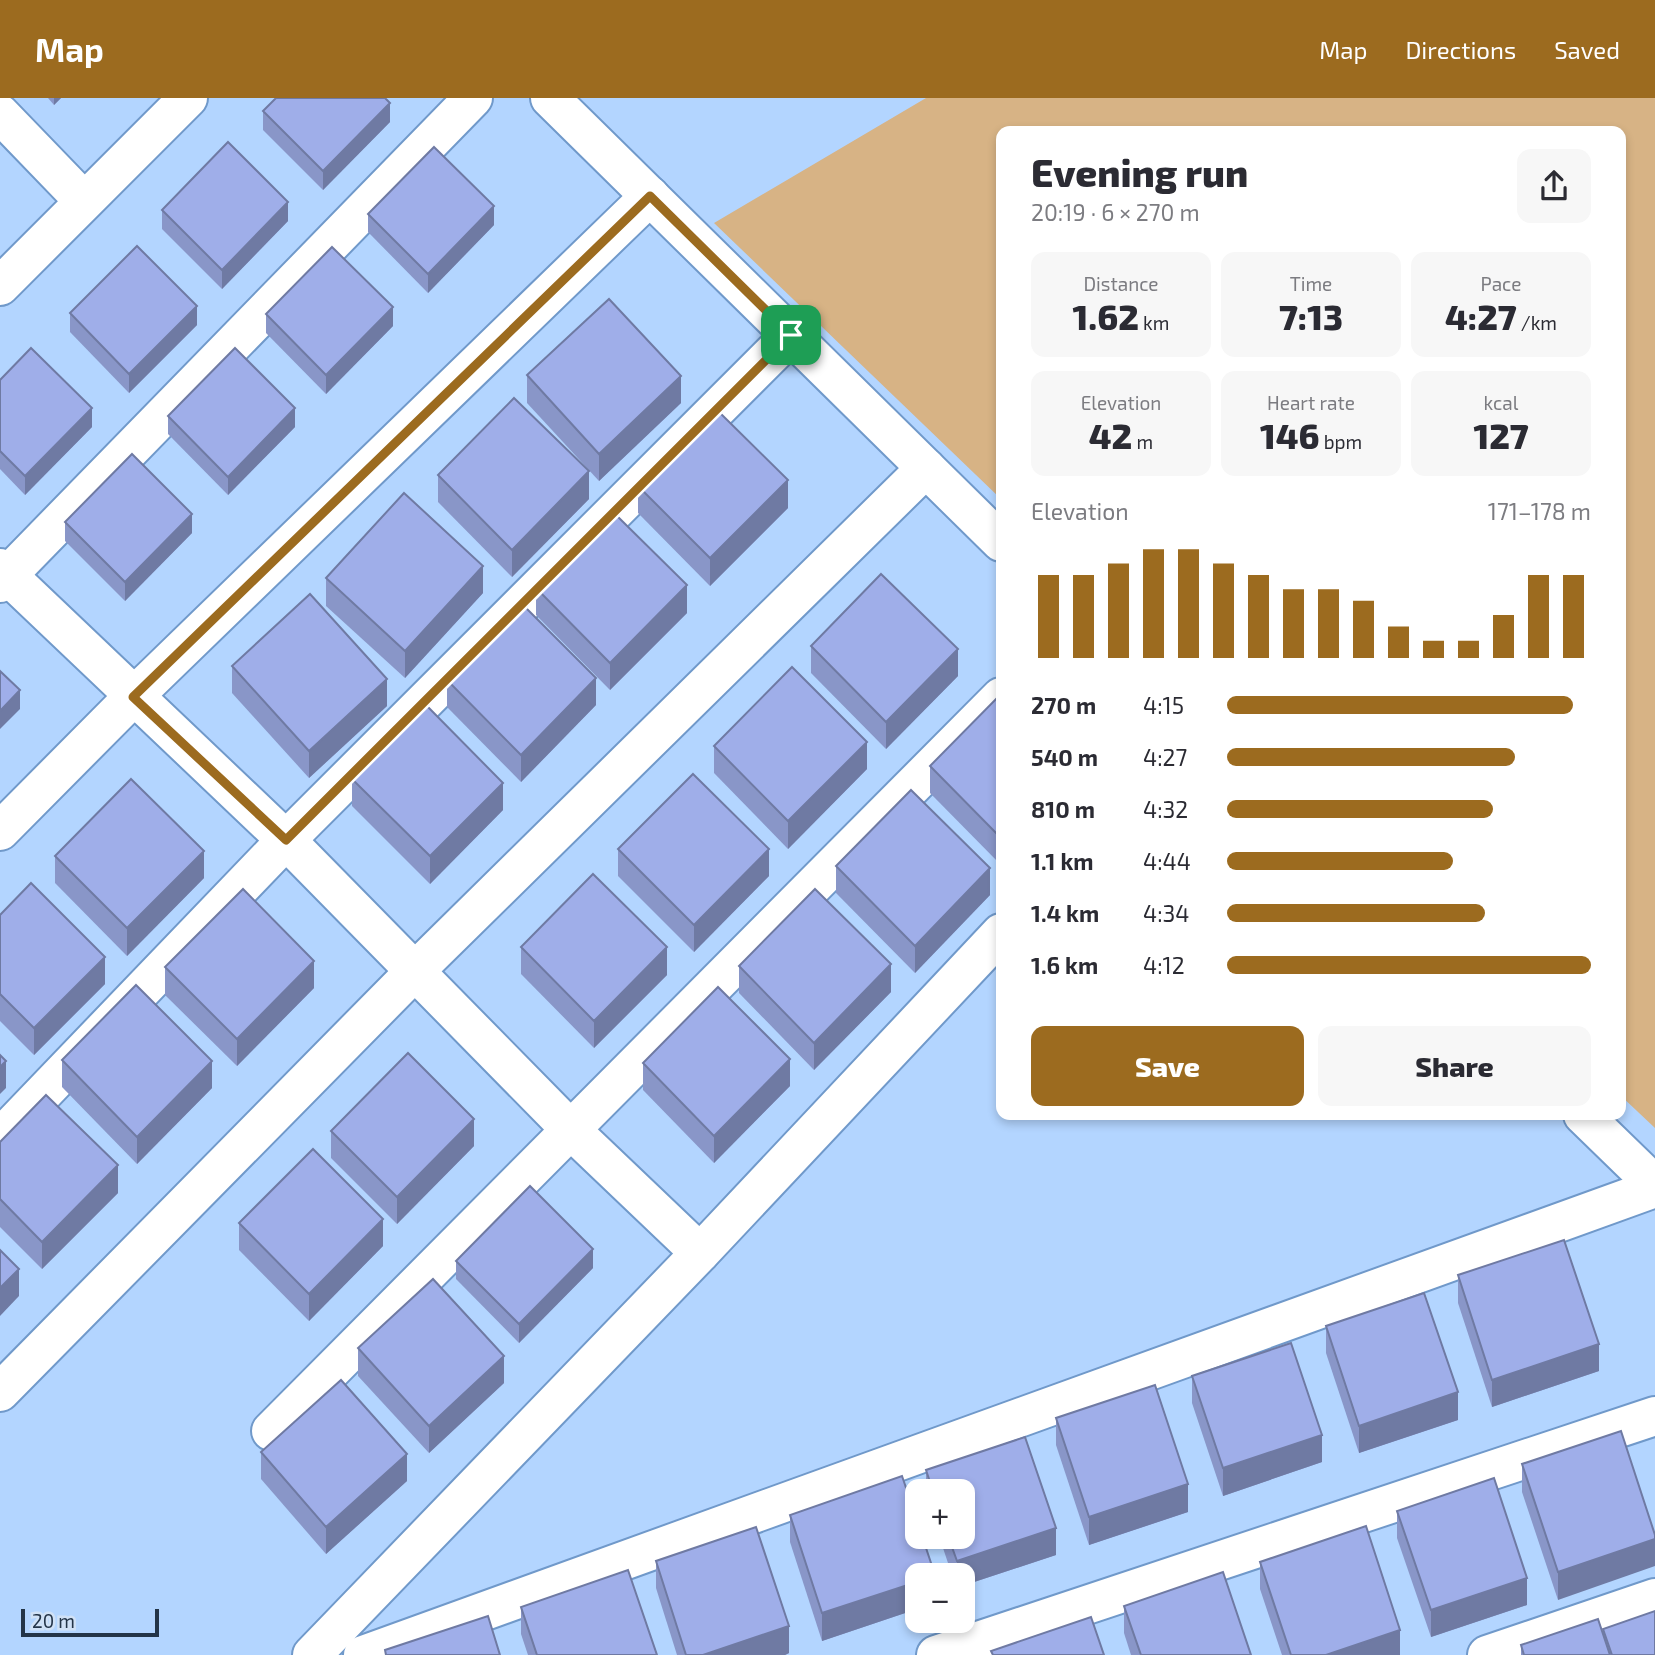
<!DOCTYPE html>
<meta charset="utf-8">
<style>
:root{--surface:#fff;--page:#f7f7f7;--text:#2b2b33;--muted:#7c7c81;--accent:#9c6b1f}
body{margin:0;font-family:"Exo 2",sans-serif;background:var(--page);color:var(--text);height:100vh;display:flex;flex-direction:column;font-size:26px;white-space:nowrap}
*{box-sizing:border-box;margin:0}
p{font-size:23px;color:var(--muted)}
.icon{flex:none;width:38px;height:38px;fill:none;stroke:currentColor;stroke-width:2;stroke-linecap:round;stroke-linejoin:round}
.map{position:relative;flex:1;overflow:hidden}
.sheet{position:absolute;left:996px;top:28px;width:630px;height:994px;display:flex;flex-direction:column;background:var(--surface);border-radius:14px;box-shadow:0 4px 10px #0003}
.sheet>*{flex:none}
.fabs{position:absolute;left:905px;top:1381px;display:grid;gap:14px}
.fabs a{display:grid;place-items:center;width:70px;height:70px;border-radius:14px;background:var(--surface);box-shadow:0 4px 10px #0003;font-size:35px}
.scale{position:absolute;left:21px;bottom:18px;width:138px;box-sizing:border-box;padding-left:7px;border:4px solid #233448;border-top:0;font-size:19px;line-height:24px;white-space:nowrap;color:#233448;-webkit-text-stroke:5px #d0e1f6;paint-order:stroke}
.pin{position:absolute;display:grid;place-items:center;width:60px;height:60px;color:#fff;margin:-30px;border-radius:14px;box-shadow:0 4px 10px #0006}
.round{display:grid;place-items:center;flex:none;width:74px;height:74px;border-radius:14px;background:var(--page)}
.overview{display:flex;align-items:center;justify-content:space-between;height:119px;padding:0 35px}
h1{font-size:38px;font-weight:800;line-height:52px}
.figures{display:grid;grid-template-columns:repeat(3,1fr);gap:10px;height:119px;padding:7px 35px}
.figures div{display:grid;align-content:center;border-radius:14px;background:var(--page);text-align:center}
.figures b{font-size:35px;font-weight:800}
.figures small{font-size:19px;font-weight:400}
.figures p{font-size:19px}
.chart{height:196px;padding:14px 35px}
.chart p{display:flex;justify-content:space-between}
.chart svg{width:100%;height:126px;margin-top:7px;stroke:var(--accent);stroke-width:6}
.primary-button{display:flex;gap:14px;margin-top:auto;padding:14px 35px}
.primary-button a{flex:1;height:80px;border-radius:14px;background:var(--accent);color:#fff;font-size:28px;font-weight:800;line-height:80px;text-align:center}
.primary-button a+a{background:var(--page);color:var(--text)}
ul{padding:0 35px;list-style:none;font-size:23px}
li{display:grid;grid-template-columns:112px 84px 1fr;align-items:center;height:52px}
li i{height:18px;border-radius:9px;background:var(--accent)}
header{display:flex;align-items:center;gap:42px;box-sizing:border-box;height:98px;padding:0 35px;background:var(--accent);color:#fff}
header strong{font-size:33px}
nav{display:flex;gap:38px;margin-inline-start:auto;font-size:24px}
.map>svg:first-child{display:block}
</style>
<header>
<strong>Map</strong>
<nav><a>Map</a><a>Directions</a><a>Saved</a></nav>
</header>
<div class="map">
<svg width="1655" height="1557" viewBox="0 0 1655 1557">
<rect width="100%" height="100%" fill="#b3d5ff"/>
<!-- green -->
<path fill="#d7b385" d="M926,0H1655V1030L1620,997V33H1001V401L714,125Z"/>
<g fill="none" stroke-linecap="round" stroke-linejoin="round">
<defs>
<g id="street">
<path d="M550,0L1001,444"/>
<path d="M0,16L84,103"/>
<path d="M0,188L188,0"/>
<path d="M0,470L286,742L571,1032L700,1155"/>
<path d="M0,485L473,0"/>
<path d="M0,733L133,599L650,98"/>
<path d="M1583,1017L1655,1087"/>
<path d="M0,1040L286,742L791,237"/>
<path d="M0,1294L414,874L926,370"/>
<path d="M271,1333L1001,599"/>
<path d="M312,1557L700,1155L1001,835"/>
<path d="M363,1557L1655,1090"/>
<path d="M936,1557L1655,1318"/>
<path d="M1487,1557L1655,1500"/>
</g>
</defs>
<!-- street casing -->
<use href="#street" stroke="#7099ca" stroke-width="42"/>
<!-- street -->
<use href="#street" stroke="#fff" stroke-width="38"/>
</g>
<!-- wall -->
<g fill="#8996c8">
<path d="M48,0H61L54,7Z"/>
<path d="M263,13L390,24L323,92L263,32Z"/>
<path d="M162,112L288,123L222,191L162,131Z"/>
<path d="M368,116L494,127L428,195L368,134Z"/>
<path d="M70,215L197,227L129,295L70,234Z"/>
<path d="M266,216L393,228L326,296L266,235Z"/>
<path d="M527,277L681,305L599,383L527,305Z"/>
<path d="M0,282L92,329L25,397L0,371Z"/>
<path d="M168,318L295,329L228,397L168,336Z"/>
<path d="M438,377L589,401L512,479L438,404Z"/>
<path d="M638,388L788,410L710,488L638,415Z"/>
<path d="M65,424L192,435L125,503L65,443Z"/>
<path d="M326,480L483,495L405,580L326,508Z"/>
<path d="M536,490L687,515L610,592L536,517Z"/>
<path d="M811,548L958,578L886,651L811,575Z"/>
<path d="M232,568L387,608L309,680L232,595Z"/>
<path d="M447,582L596,607L521,684L447,609Z"/>
<path d="M1001,597V767L930,695V668Z"/>
<path d="M714,648L867,671L788,751L714,675Z"/>
<path d="M352,681L503,712L430,786L352,708Z"/>
<path d="M618,751L769,778L694,854L618,778Z"/>
<path d="M55,758L204,780L127,858L55,785Z"/>
<path d="M836,768L990,797L915,875L836,795Z"/>
<path d="M0,817L105,886L34,957L0,923Z"/>
<path d="M521,849L667,877L594,950L521,876Z"/>
<path d="M739,868L891,894L814,972L739,895Z"/>
<path d="M165,869L314,890L237,968L165,897Z"/>
<path d="M62,962L212,990L137,1066L62,989Z"/>
<path d="M643,965L790,988L714,1065L643,992Z"/>
<path d="M331,1033L474,1048L397,1126L331,1060Z"/>
<path d="M0,1044L118,1095L42,1171L0,1129Z"/>
<path d="M239,1125L383,1148L309,1223L239,1152Z"/>
<path d="M456,1163L593,1170L519,1245L456,1181Z"/>
<path d="M1458,1177L1599,1273L1492,1309L1458,1205Z"/>
<path d="M1326,1228L1458,1322L1359,1355L1326,1255Z"/>
<path d="M358,1250L504,1285L429,1355L358,1278Z"/>
<path d="M1192,1278L1322,1364L1223,1398L1192,1305Z"/>
<path d="M1056,1320L1188,1414L1089,1447L1056,1347Z"/>
<path d="M1621,1333L1558,1502L1522,1394V1366Z"/>
<path d="M1025,1339L1056,1430V1457L962,1488V1477H952L939,1438H962V1393H926V1372Z"/>
<path d="M261,1354L407,1383L326,1456L261,1381Z"/>
<path d="M1397,1413L1527,1507L1431,1539L1397,1440Z"/>
<path d="M790,1417L917,1477V1511L822,1543L790,1444Z"/>
<path d="M656,1463L789,1555L785,1557H677L656,1490Z"/>
<path d="M1260,1464L1400,1557H1282L1260,1491Z"/>
<path d="M1124,1508L1251,1557H1131L1124,1535Z"/>
<path d="M521,1509L657,1557H528L521,1536Z"/>
<path d="M1603,1531L1655,1557H1521V1547L1603,1536Z"/>
</g>
<!-- shaded-wall -->
<g fill="#6f7aa3">
<path d="M54,0H61L54,7Z"/>
<path d="M390,5V24L323,92V73Z"/>
<path d="M288,104V123L222,191V172Z"/>
<path d="M494,108V127L428,195V176Z"/>
<path d="M197,208V227L129,295V276Z"/>
<path d="M393,209V228L326,296V277Z"/>
<path d="M681,278V305L599,383V356Z"/>
<path d="M92,310V329L25,397V378Z"/>
<path d="M295,310V329L228,397V379Z"/>
<path d="M589,373V401L512,479V452Z"/>
<path d="M788,382V410L710,488V460Z"/>
<path d="M192,416V435L125,503V484Z"/>
<path d="M483,468V495L405,580V553Z"/>
<path d="M687,487V515L610,592V565Z"/>
<path d="M958,551V578L886,651V624Z"/>
<path d="M596,580V607L521,684V657Z"/>
<path d="M387,581V608L309,680V653Z"/>
<path d="M20,592V611L0,631V613Z"/>
<path d="M867,644V671L788,751V723Z"/>
<path d="M503,685V712L430,786V758Z"/>
<path d="M769,751V778L694,854V827Z"/>
<path d="M204,753V780L127,858V830Z"/>
<path d="M990,770V797L915,875V848Z"/>
<path d="M667,849V877L594,950V923Z"/>
<path d="M105,859V886L34,957V930Z"/>
<path d="M314,863V890L237,968V941Z"/>
<path d="M891,866V894L814,972V945Z"/>
<path d="M790,961V988L714,1065V1038Z"/>
<path d="M6,963V990L0,996V969Z"/>
<path d="M212,963V990L137,1066V1039Z"/>
<path d="M474,1021V1048L397,1126V1099Z"/>
<path d="M118,1067V1095L42,1171V1144Z"/>
<path d="M383,1121V1148L309,1223V1196Z"/>
<path d="M593,1151V1170L519,1245V1226Z"/>
<path d="M19,1171V1198L0,1218V1190Z"/>
<path d="M1599,1246V1273L1492,1309V1282Z"/>
<path d="M504,1258V1285L429,1355V1328Z"/>
<path d="M1458,1294V1322L1359,1355V1328Z"/>
<path d="M1322,1337V1364L1223,1398V1370Z"/>
<path d="M407,1356V1383L326,1456V1429Z"/>
<path d="M1188,1386V1414L1089,1447V1419Z"/>
<path d="M1056,1430V1457L962,1488V1477H957V1463Z"/>
<path d="M1655,1441V1468L1558,1502V1474Z"/>
<path d="M1527,1480V1507L1431,1539V1512Z"/>
<path d="M917,1484V1511L822,1543V1515Z"/>
<path d="M789,1528V1555L785,1557H703Z"/>
<path d="M1400,1532V1557H1326Z"/>
</g>
<!-- building -->
<g fill="#9faee9" stroke="#6f7aa3" stroke-width="2">
<path d="M276,0H385L390,5L323,73L263,13Z"/>
<path d="M228,44L288,104L222,172L162,112Z"/>
<path d="M434,49L494,108L428,176L368,116Z"/>
<path d="M137,148L197,208L129,276L70,215Z"/>
<path d="M332,149L393,209L326,277L266,216Z"/>
<path d="M609,201L681,278L599,356L527,277Z"/>
<path d="M31,250L92,310L25,378L0,353V282Z"/>
<path d="M235,250L295,310L228,379L168,318Z"/>
<path d="M514,300L589,373L512,452L438,377Z"/>
<path d="M715,310L788,382L710,460L638,388Z"/>
<path d="M132,356L192,416L125,484L65,424Z"/>
<path d="M404,395L483,468L405,553L326,480Z"/>
<path d="M612,413L687,487L610,565L536,490Z"/>
<path d="M881,476L958,551L886,624L811,548Z"/>
<path d="M310,496L387,581L309,653L232,568Z"/>
<path d="M522,506L596,580L521,657L447,582Z"/>
<path d="M792,569L867,644L788,723L714,648Z"/>
<path d="M0,573L20,592L0,613Z"/>
<path d="M1000,597H1001V740L930,668Z"/>
<path d="M426,607L503,685L430,758L352,681Z"/>
<path d="M693,676L769,751L694,827L618,751Z"/>
<path d="M131,681L204,753L127,830L55,758Z"/>
<path d="M911,692L990,770L915,848L836,768Z"/>
<path d="M593,776L667,849L594,923L521,849Z"/>
<path d="M31,785L105,859L34,930L0,896V817Z"/>
<path d="M243,791L314,863L237,941L165,869Z"/>
<path d="M815,791L891,866L814,945L739,868Z"/>
<path d="M136,887L212,963L137,1039L62,962Z"/>
<path d="M718,889L790,961L714,1038L643,965Z"/>
<path d="M408,955L474,1021L397,1099L331,1033Z"/>
<path d="M0,957L6,963L0,969Z"/>
<path d="M46,997L118,1067L42,1144L0,1101V1044Z"/>
<path d="M313,1051L383,1121L309,1196L239,1125Z"/>
<path d="M530,1088L593,1151L519,1226L456,1163Z"/>
<path d="M1564,1142L1599,1246L1492,1282L1458,1177Z"/>
<path d="M0,1152L19,1171L0,1190Z"/>
<path d="M433,1181L504,1258L429,1328L358,1250Z"/>
<path d="M1424,1195L1458,1294L1359,1328L1326,1228Z"/>
<path d="M1291,1245L1322,1337L1223,1370L1192,1278Z"/>
<path d="M341,1282L407,1356L326,1429L261,1354Z"/>
<path d="M1155,1287L1188,1386L1089,1419L1056,1320Z"/>
<path d="M1621,1333L1655,1437V1441L1558,1474L1522,1366Z"/>
<path d="M1025,1339L1056,1430L957,1463L948,1438H962V1393H933L926,1372Z"/>
<path d="M902,1378L917,1422V1438H922L935,1477H917V1484L822,1515L790,1417Z"/>
<path d="M1494,1380L1527,1480L1431,1512L1397,1413Z"/>
<path d="M1366,1428L1400,1532L1326,1557H1291L1260,1464Z"/>
<path d="M756,1429L789,1528L703,1557H686L656,1463Z"/>
<path d="M628,1472L657,1557H537L521,1509Z"/>
<path d="M1223,1474L1251,1557H1141L1124,1508Z"/>
<path d="M1655,1513V1557H1612L1603,1531Z"/>
<path d="M488,1518L500,1557H386L385,1552Z"/>
<path d="M1091,1519L1104,1557H993L991,1553Z"/>
<path d="M1598,1521L1610,1557H1524L1521,1547Z"/>
</g>
<g fill="none" stroke-linecap="round" stroke-linejoin="round">
<defs>
<path id="route" d="M650,98L791,237L286,742L133,599Z"/>
</defs>
<!-- route casing -->
<use href="#route" stroke="#fff" stroke-width="14"/>
<!-- route -->
<use href="#route" stroke="#9c6b1f" stroke-width="9"/>
</g>
</svg>
<div class="fabs">
<a>+</a>
<a>−</a>
</div>
<div class="scale">20 m</div>
<div class="pin" style="left:791px;top:237px;background:#1e9e55"><svg class="icon" aria-label="arrive" viewBox="0 0 24 24"><path d="M6 21V4h12l-3 4 3 4H6"/></svg></div>
<section class="sheet">
<div class="overview"><div><h1>Evening run</h1><p>20:19 · 6 × 270 m</p></div><a class="round"><svg class="icon" aria-label="share" viewBox="0 0 24 24"><path d="M12 15V3M7 8l5-5 5 5M5 13v7h14v-7"/></svg></a></div>
<div class="figures">
<div><p>Distance</p><b>1.62<small> km</small></b></div>
<div><p>Time</p><b>7:13</b></div>
<div><p>Pace</p><b>4:27<small> /km</small></b></div>
</div>
<div class="figures">
<div><p>Elevation</p><b>42<small> m</small></b></div>
<div><p>Heart rate</p><b>146<small> bpm</small></b></div>
<div><p>kcal</p><b>127</b></div>
</div>
<div class="chart"><p><span>Elevation</span>171–178 m</p>
<svg viewBox="0 0 160 44" preserveAspectRatio="none"><path d="M5 44V15M15 44V15M25 44V11M35 44V6M45 44V6M55 44V11M65 44V15M75 44V20M85 44V20M95 44V24M105 44V33M115 44V38M125 44V38M135 44V29M145 44V15M155 44V15"/></svg>
</div>
<ul>
<li><b>270 m</b>4:15<i style="width:95%"></i></li>
<li><b>540 m</b>4:27<i style="width:79%"></i></li>
<li><b>810 m</b>4:32<i style="width:73%"></i></li>
<li><b>1.1 km</b>4:44<i style="width:62%"></i></li>
<li><b>1.4 km</b>4:34<i style="width:71%"></i></li>
<li><b>1.6 km</b>4:12<i style="width:100%"></i></li>
</ul>
<div class="primary-button"><a>Save</a><a>Share</a></div>
</section>
</div>
